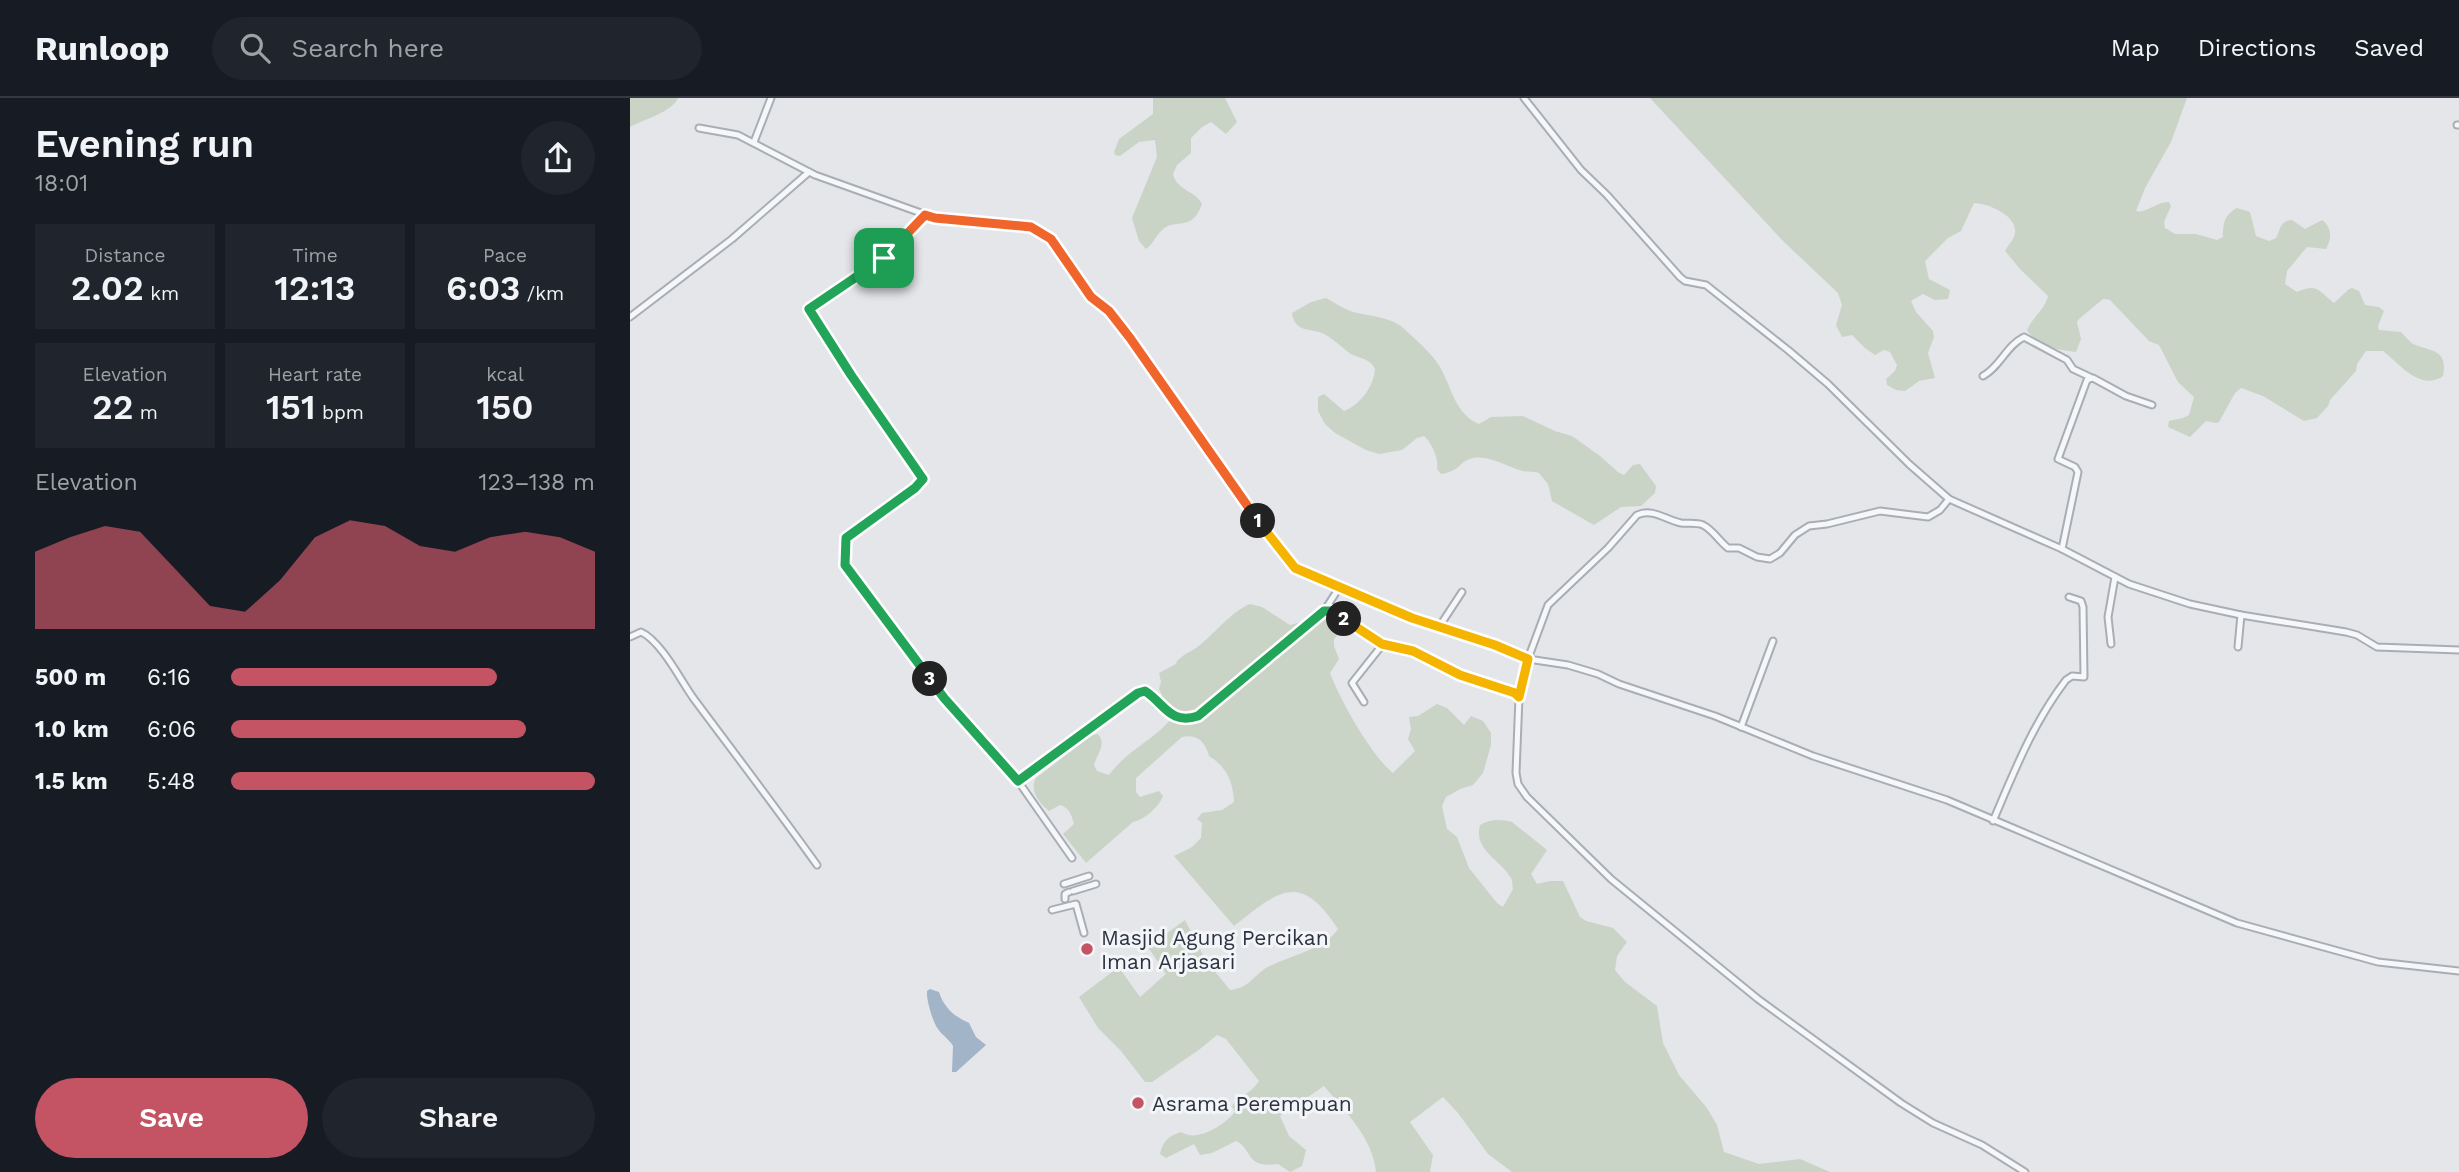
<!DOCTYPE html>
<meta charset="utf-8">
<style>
:root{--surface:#171b24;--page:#20242c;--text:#f1f3f6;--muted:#9ea1a6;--line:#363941;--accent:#c45464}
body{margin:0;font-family:"Work Sans",sans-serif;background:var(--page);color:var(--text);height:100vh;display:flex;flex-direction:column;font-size:26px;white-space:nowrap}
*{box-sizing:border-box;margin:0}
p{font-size:23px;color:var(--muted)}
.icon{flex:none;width:38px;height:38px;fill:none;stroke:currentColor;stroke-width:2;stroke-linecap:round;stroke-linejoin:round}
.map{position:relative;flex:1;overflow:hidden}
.panel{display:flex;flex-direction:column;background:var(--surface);width:630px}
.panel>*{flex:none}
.pin{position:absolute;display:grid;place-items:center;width:60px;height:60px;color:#fff;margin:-30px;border-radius:14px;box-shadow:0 4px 10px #0006}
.km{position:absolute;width:35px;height:35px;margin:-18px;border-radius:50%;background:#222;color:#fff;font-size:19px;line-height:35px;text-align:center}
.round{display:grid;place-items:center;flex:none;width:74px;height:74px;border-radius:37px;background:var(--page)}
.summary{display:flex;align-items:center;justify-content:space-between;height:119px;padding:0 35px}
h1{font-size:38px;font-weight:600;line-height:52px}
.metrics{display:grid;grid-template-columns:repeat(3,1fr);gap:10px;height:119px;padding:7px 35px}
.metrics div{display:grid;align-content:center;border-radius:0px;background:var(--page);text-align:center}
.metrics b{font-size:35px;font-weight:600}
.metrics small{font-size:19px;font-weight:400}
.metrics p{font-size:19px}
.chart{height:196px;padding:14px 35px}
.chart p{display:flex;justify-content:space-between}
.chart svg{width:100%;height:126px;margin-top:7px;fill:var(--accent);opacity:.7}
.primary-button{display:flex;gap:14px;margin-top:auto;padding:14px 35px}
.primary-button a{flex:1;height:80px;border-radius:42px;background:var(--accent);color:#fff;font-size:28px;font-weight:600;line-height:80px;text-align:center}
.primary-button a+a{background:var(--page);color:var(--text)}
ul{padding:0 35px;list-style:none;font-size:23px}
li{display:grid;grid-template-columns:112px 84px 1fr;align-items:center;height:52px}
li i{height:18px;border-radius:9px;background:var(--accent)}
header{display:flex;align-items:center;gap:42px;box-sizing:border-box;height:98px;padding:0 35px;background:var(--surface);border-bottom:2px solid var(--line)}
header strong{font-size:33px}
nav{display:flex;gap:38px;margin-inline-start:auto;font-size:24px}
.search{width:490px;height:63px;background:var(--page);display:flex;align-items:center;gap:18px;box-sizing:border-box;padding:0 24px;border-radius:38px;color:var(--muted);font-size:26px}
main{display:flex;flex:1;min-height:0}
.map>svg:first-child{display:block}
</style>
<header>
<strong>Runloop</strong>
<div class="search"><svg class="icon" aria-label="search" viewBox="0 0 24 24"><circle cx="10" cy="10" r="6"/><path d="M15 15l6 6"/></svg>Search here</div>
<nav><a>Map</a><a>Directions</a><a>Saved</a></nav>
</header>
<main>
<section class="panel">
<div class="summary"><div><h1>Evening run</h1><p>18:01</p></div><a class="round"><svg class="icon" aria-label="share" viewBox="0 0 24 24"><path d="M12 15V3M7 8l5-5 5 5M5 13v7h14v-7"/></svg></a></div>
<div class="metrics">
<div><p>Distance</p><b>2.02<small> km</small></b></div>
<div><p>Time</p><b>12:13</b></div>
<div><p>Pace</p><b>6:03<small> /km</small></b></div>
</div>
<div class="metrics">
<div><p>Elevation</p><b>22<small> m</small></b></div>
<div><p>Heart rate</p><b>151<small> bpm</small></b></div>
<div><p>kcal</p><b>150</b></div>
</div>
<div class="chart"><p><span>Elevation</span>123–138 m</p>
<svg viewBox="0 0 160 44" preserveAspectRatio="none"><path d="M0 44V17L10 12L20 8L30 10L40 23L50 36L60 38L70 27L80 12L90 6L100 8L110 15L120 17L130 12L140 10L150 12L160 17V44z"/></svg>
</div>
<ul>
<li><b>500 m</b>6:16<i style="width:73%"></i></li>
<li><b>1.0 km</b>6:06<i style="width:81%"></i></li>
<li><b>1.5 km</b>5:48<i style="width:100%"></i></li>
</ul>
<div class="primary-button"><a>Save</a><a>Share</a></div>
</section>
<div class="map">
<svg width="1829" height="1074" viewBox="0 0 1829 1074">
<rect width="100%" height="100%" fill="#e4e6ea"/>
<!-- green -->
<g fill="#c9d4c6">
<path d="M0,0H48C42,14 15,21 0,29Z"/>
<path d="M523,0H595L607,24L596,36L581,24L572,29L561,40V55L547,67L543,76C547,93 565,92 572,106C561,136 546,118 531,133C525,139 523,146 516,151L509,143L502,120L527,59L525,42L509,44L490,58L485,57L484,54L489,41L523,16Z"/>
<path d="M1020,0H1557L1541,44L1515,90L1506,113C1516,116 1527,103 1539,104L1541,108L1534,124L1535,130L1545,136H1566L1587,142L1593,139C1593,126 1594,117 1607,110L1620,114L1626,138L1639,143L1646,140C1651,131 1649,123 1662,122L1675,131L1692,122C1702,129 1702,141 1696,151L1677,149L1657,173L1655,186L1667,194C1687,185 1688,192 1704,205L1719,191L1722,190L1729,193L1735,207L1749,209L1754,213L1748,228L1749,232L1771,234C1775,238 1779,243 1783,246C1802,254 1818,251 1813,278C1790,294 1769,265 1753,253H1736L1727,266L1726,273L1700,302L1698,308L1687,320L1674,323L1633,298L1611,290L1605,295L1589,324L1586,325L1576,323L1560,339L1538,329L1539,323L1553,320L1559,317L1564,299L1548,284L1529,247L1519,243L1480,202L1473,201L1449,221L1447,224L1451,241L1446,254C1428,252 1407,248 1397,232C1403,219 1415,211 1418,198L1391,172L1375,153C1377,148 1382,144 1384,139C1392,119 1358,105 1344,105L1331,133L1318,140L1295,163L1299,181L1320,192L1318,201L1305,202L1293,196L1281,203L1286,214L1303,233L1304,239L1298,255L1305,280L1289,283L1275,293L1266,292L1257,287L1256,281L1265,273L1267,267L1260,254L1254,252L1245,257L1235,250L1222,237L1212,239L1206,227L1212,207L1208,195L1152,142Z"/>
<path d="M696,200C704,204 712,210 720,213C736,218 758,218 772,229C785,241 801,254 810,269C822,290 825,316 849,326L861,319L893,318L925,333L942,338L970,358L988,374L994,377L1003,367L1010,366L1026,388L1025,395L1011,408L991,409L964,427L922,403L918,386L909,375C904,373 899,374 893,373C876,369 858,355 840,361C828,365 830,373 811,376L807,371C809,360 802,346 794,338L787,340L772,352L749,356L736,352L705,335L695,326L688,313V299L694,296L714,313C730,307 744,288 745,271C740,259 727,261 718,254C711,248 704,242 696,237C684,229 665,237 662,215L681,204Z"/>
<path d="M620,506L632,509L660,527L675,523L682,529L697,519L715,529L704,541V548L709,561L700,575C710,602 741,657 763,675L785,653L778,641L781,631L779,619L788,618L807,606L817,610L834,627L841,618L853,623L861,635V647L853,675L843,687L830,691L816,699L812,708L817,731L827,739L839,770L867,805L873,809L883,791C882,788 883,783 881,780C871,762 843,752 850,727C859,721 872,721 882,724L917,752L901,776L907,786L920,783H933L950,819L956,823L983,830L997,844L987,858L985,872L995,884L1027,908L1033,945L1049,977L1077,1010L1087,1027L1094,1054L1129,1066L1170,1061L1200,1074H882L858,1056L828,1015L813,999L780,1024L803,1057L800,1074H746C743,1040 715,1013 694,988L650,1018L659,1038L676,1052L672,1068L660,1074L648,1066C615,1071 623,1051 606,1043L582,1055L570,1057L564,1046L536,1060L530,1056C534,1042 537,1039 551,1034C567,1045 594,1027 605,1014L602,1008C610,997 622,995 629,983L596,941L587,937L570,951L522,984H515L491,953L468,930L449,899L486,871H490L510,899L536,876L518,849L555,822L575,861L600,892C619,890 622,879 636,870C658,858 694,852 708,831C670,772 648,793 604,828L544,758L562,749L571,740L572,725L567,721L572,715L592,712L604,704C603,684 597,669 579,658C575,644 568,636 552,639L506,680V694L510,699L529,693L533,698C529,709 514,722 503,724L456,765L433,736L444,726C442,718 439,709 430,707L419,713C409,705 399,692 406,680L462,637L468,636C477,647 467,655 464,667L467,673L479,677C499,650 526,642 546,615L538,610L529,591L531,584L529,575L546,566L547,563C553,557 559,554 566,550C584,537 599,515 620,506Z"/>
</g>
<!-- water -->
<path fill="#a2b4c7" d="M300,891L309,894C314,910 324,918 339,925L346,939L356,947L326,974H322L323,948C319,941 313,938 308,931C303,925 296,901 297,893Z"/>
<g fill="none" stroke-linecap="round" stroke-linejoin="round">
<defs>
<g id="street">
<path d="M894,0L951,72L977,97L1050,179L1055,183L1076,187L1158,252L1198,286L1279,366L1319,401L1432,451L1499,486L1560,506L1611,517L1716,534L1727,537L1747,549L1829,552"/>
<path d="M1827,27H1829"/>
<path d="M69,30L108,37L185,77L305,120L401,129L420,141L461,199L479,213L500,240L618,410L665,470L809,529"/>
<path d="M124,44L141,0"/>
<path d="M295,117L254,160L179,211L221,277L293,381L284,390L216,440L215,467L314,600L388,683L442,760"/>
<path d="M0,219L102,141L179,74"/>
<path d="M1353,278C1370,269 1376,248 1394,239L1437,262L1443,271L1460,279"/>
<path d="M1319,401L1310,412L1298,419L1250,413L1197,426L1179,428L1165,437L1150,455L1140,461L1127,459L1109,450H1098C1089,443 1083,432 1073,427C1066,424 1058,426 1051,425C1036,422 1023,410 1007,417L978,450L918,507L898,561L889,599L886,675L888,686L897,699L981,781L1128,901L1271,1005L1303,1025L1352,1047L1395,1074"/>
<path d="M1432,451L1448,374L1445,369L1428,361L1457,282L1463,280L1496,298L1522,307"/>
<path d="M832,494L809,529L898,561L938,567L968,576L989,586L1085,618L1183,658L1317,702L1607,825L1748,864L1829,873"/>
<path d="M694,513H701L753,546L783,553L830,577L885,595L889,599"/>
<path d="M0,539L11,534C31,543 51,583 64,601C105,656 147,711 187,767"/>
<path d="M1481,546L1478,519L1485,479"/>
<path d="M1608,549L1611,517"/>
<path d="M734,604L722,585L753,546"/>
<path d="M1111,629L1143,543"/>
<path d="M388,683L508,595L515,593L545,620L568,618L694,513L709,490"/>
<path d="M1363,723C1384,674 1403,625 1436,582L1442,578L1454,579L1453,509L1451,503L1439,499"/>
<path d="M434,786L459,778"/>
<path d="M443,793L466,786"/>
<path d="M435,801V796L439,794"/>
<path d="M422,812L446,806L454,835"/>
</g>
</defs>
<!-- street casing -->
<use href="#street" stroke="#a9adb4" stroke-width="9"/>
<!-- street -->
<use href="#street" stroke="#f6f7f9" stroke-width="5"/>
</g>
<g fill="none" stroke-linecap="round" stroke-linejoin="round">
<defs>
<path id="split-1" d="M254,160L295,117L305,120L401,129L421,141L461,199L479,213L500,240L628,423"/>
<path id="split-2" d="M628,423L665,470L782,520L865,547L898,561L889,599L885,595L830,577L783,553L752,546L714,521"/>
<path id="split-3" d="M300,581L314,600L388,683L508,595L515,593C535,606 540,627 568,618L694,513H701L714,521"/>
<path id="split-4" d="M254,160L179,211L221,277L293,381L285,390L216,440L215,467L300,581"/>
</defs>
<!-- split-1 casing -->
<use href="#split-1" stroke="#fff" stroke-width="14"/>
<!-- split-2 casing -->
<use href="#split-2" stroke="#fff" stroke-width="14"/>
<!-- split-3 casing -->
<use href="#split-3" stroke="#fff" stroke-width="14"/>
<!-- split-4 casing -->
<use href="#split-4" stroke="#fff" stroke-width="14"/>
<!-- split-1 -->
<use href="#split-1" stroke="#f0652b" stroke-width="9"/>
<!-- split-2 -->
<use href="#split-2" stroke="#f5b400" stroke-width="9"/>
<!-- split-3 -->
<use href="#split-3" stroke="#22a559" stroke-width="9"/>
<!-- split-4 -->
<use href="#split-4" stroke="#22a559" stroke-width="9"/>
</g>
<!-- markers -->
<g fill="#c45464" stroke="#f3f5f8" stroke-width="2.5">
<circle cx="457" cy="851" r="7"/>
<circle cx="508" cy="1005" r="7"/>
</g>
<g text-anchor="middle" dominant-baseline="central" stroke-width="6" stroke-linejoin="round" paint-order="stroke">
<!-- poi labels -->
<g font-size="21" fill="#2d3441" stroke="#f3f5f8" text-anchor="start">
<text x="471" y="839">Masjid Agung Percikan<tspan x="471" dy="24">Iman Arjasari</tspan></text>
<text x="522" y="1005">Asrama Perempuan</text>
</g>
</g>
</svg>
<div class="pin" style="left:254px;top:160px;background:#1e9e55"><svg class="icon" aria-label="arrive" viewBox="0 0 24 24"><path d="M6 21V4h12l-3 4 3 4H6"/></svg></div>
<b class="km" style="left:628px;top:423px">1</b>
<b class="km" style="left:714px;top:521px">2</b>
<b class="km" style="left:300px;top:581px">3</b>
</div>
</main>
